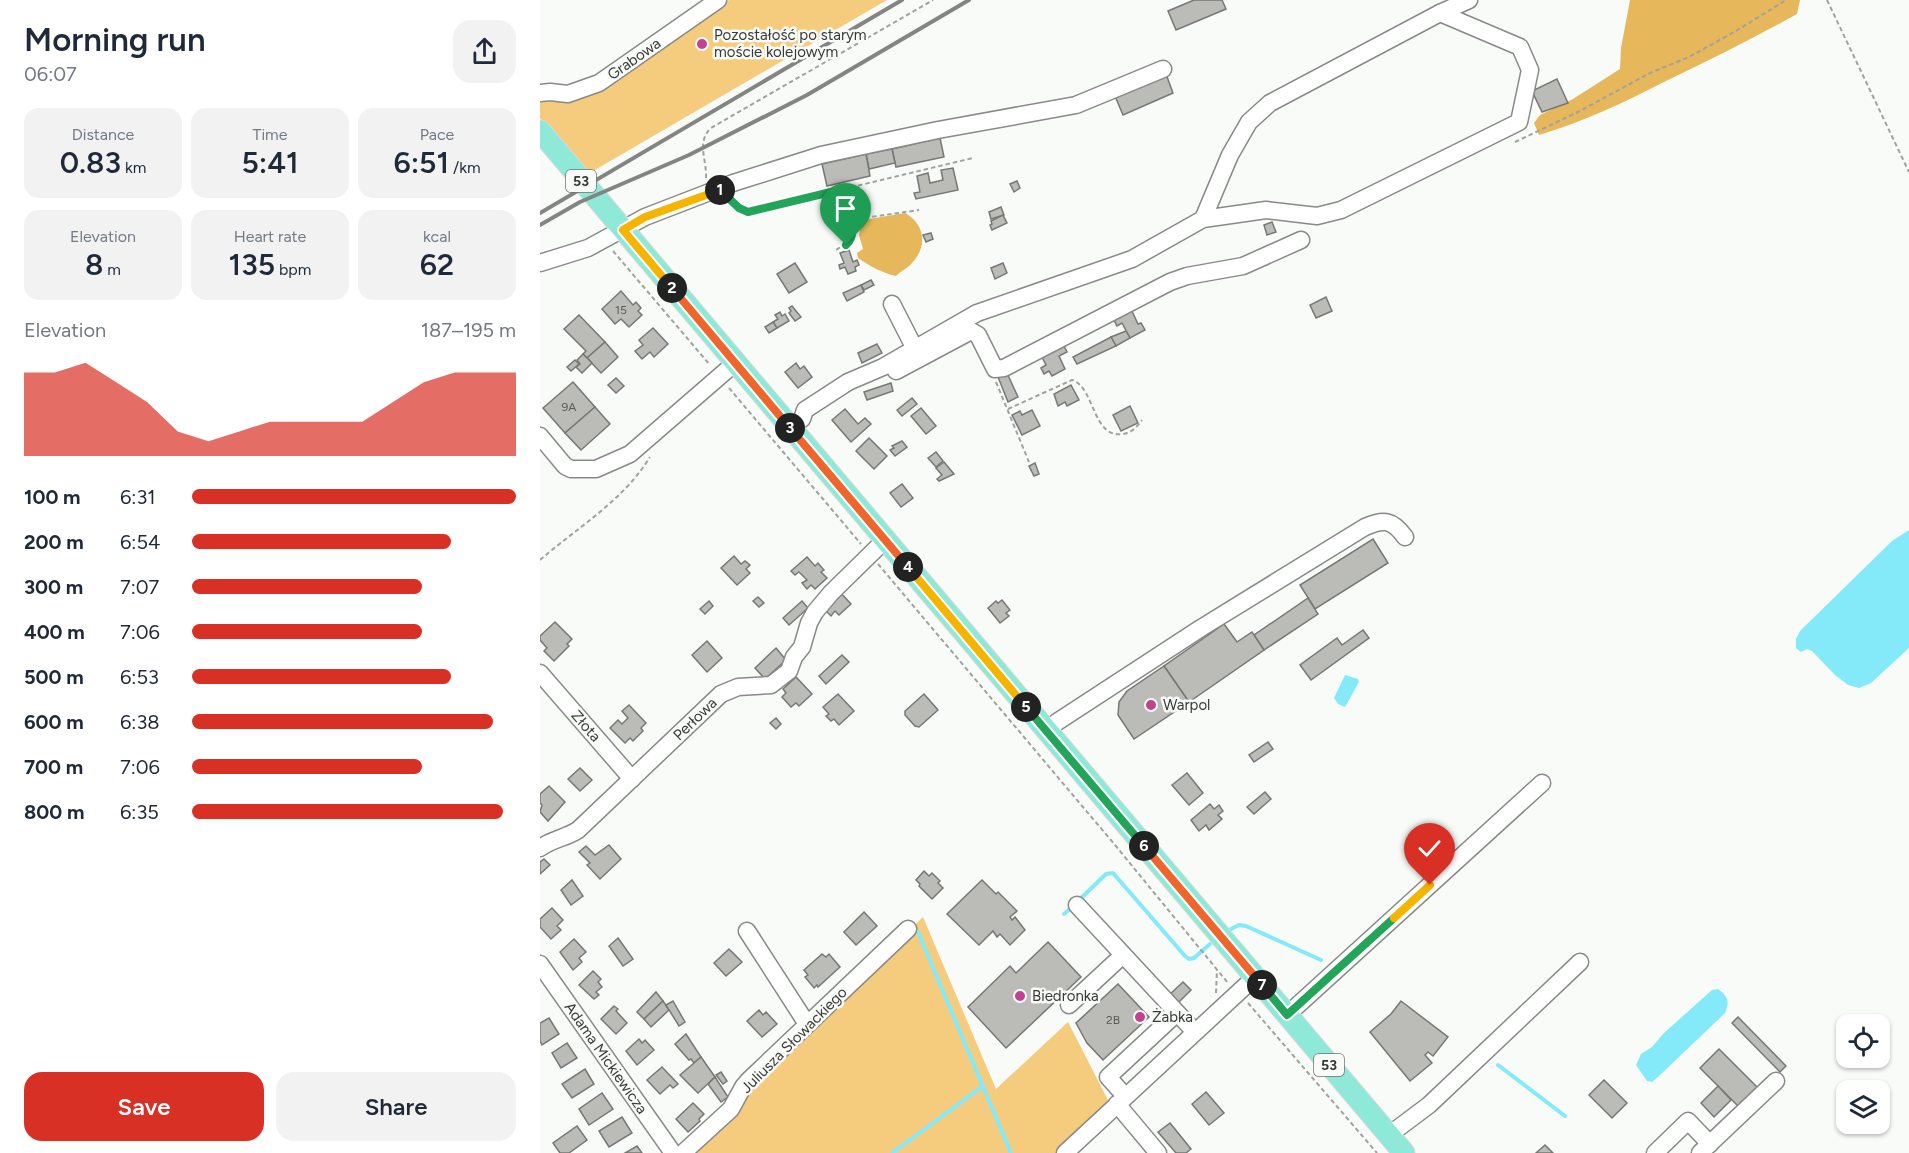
<!DOCTYPE html>
<meta charset="utf-8">
<style>
:root{--surface:#fff;--page:#f2f2f3;--text:#1f2937;--muted:#747a83;--accent:#d93025}
body{margin:0;font-family:Figtree,sans-serif;background:var(--page);color:var(--text);height:100vh;display:flex;flex-direction:column;font-size:22px;white-space:nowrap}
*{box-sizing:border-box;margin:0}
p{font-size:20px;color:var(--muted)}
.icon{flex:none;width:33px;height:33px;fill:none;stroke:currentColor;stroke-width:2;stroke-linecap:round;stroke-linejoin:round}
.map{position:relative;flex:1;overflow:hidden}
.side{display:flex;flex-direction:column;background:var(--surface);width:540px}
.side>*{flex:none}
.tools{position:absolute;left:1296px;top:1014px;display:grid;gap:12px}
.tools a{display:grid;place-items:center;width:54px;height:54px;border-radius:12px;background:var(--surface);box-shadow:0 2px 4px #0004;font-size:30px}
.pin{position:absolute;display:grid;place-items:center;width:51px;height:51px;color:#fff;margin:-62px -26px;border-radius:50% 50% 50% 0;rotate:-45deg;box-shadow:0 0 6px #0007}
.pin .icon{rotate:45deg}
.km{position:absolute;width:30px;height:30px;margin:-15px;border-radius:50%;background:#222;color:#fff;font-size:16px;line-height:30px;text-align:center}
.round{display:grid;place-items:center;flex:none;width:63px;height:63px;border-radius:18px;background:var(--page)}
.headline{display:flex;align-items:center;justify-content:space-between;height:102px;padding:0 24px}
h1{font-size:33px;font-weight:600;line-height:45px}
.stats{display:grid;grid-template-columns:repeat(3,1fr);gap:9px;height:102px;padding:6px 24px}
.stats div{display:grid;align-content:center;border-radius:15px;background:var(--page);text-align:center}
.stats b{font-size:30px;font-weight:600}
.stats small{font-size:16px;font-weight:400}
.stats p{font-size:16px}
.chart{height:168px;padding:12px 24px}
.chart p{display:flex;justify-content:space-between}
.chart svg{width:100%;height:108px;margin-top:6px;fill:var(--accent);opacity:.7}
.button{display:flex;gap:12px;margin-top:auto;padding:12px 24px}
.button a{flex:1;height:69px;border-radius:18px;background:var(--accent);color:#fff;font-size:24px;font-weight:600;line-height:69px;text-align:center}
.button a+a{background:var(--page);color:var(--text)}
ul{padding:0 24px;list-style:none;font-size:20px}
li{display:grid;grid-template-columns:96px 72px 1fr;align-items:center;height:45px}
li i{height:15px;border-radius:8px;background:var(--accent)}
main{display:flex;flex:1;min-height:0}
.map>svg:first-child{display:block}
</style>
<main>
<section class="side">
<div class="headline"><div><h1>Morning run</h1><p>06:07</p></div><a class="round"><svg class="icon" aria-label="share" viewBox="0 0 24 24"><path d="M12 15V3M7 8l5-5 5 5M5 13v7h14v-7"/></svg></a></div>
<div class="stats">
<div><p>Distance</p><b>0.83<small> km</small></b></div>
<div><p>Time</p><b>5:41</b></div>
<div><p>Pace</p><b>6:51<small> /km</small></b></div>
</div>
<div class="stats">
<div><p>Elevation</p><b>8<small> m</small></b></div>
<div><p>Heart rate</p><b>135<small> bpm</small></b></div>
<div><p>kcal</p><b>62</b></div>
</div>
<div class="chart"><p><span>Elevation</span>187–195 m</p>
<svg viewBox="0 0 160 44" preserveAspectRatio="none"><path d="M0 44V10L10 10L20 6L30 14L40 22L50 34L60 38L70 34L80 30L90 30L100 30L110 30L120 22L130 14L140 10L150 10L160 10V44z"/></svg>
</div>
<ul>
<li><b>100 m</b>6:31<i style="width:100%"></i></li>
<li><b>200 m</b>6:54<i style="width:80%"></i></li>
<li><b>300 m</b>7:07<i style="width:71%"></i></li>
<li><b>400 m</b>7:06<i style="width:71%"></i></li>
<li><b>500 m</b>6:53<i style="width:80%"></i></li>
<li><b>600 m</b>6:38<i style="width:93%"></i></li>
<li><b>700 m</b>7:06<i style="width:71%"></i></li>
<li><b>800 m</b>6:35<i style="width:96%"></i></li>
</ul>
<div class="button"><a>Save</a><a>Share</a></div>
</section>
<div class="map">
<svg width="1369" height="1153" viewBox="0 0 1369 1153">
<rect width="100%" height="100%" fill="#f8fbf8"/>
<!-- green -->
<g fill="#f5cb7d">
<path d="M189,0H347L48,174L0,118V102L3,99L75,79Z"/>
<path d="M383,917L456,1089L528,1022L571,1106L520,1153H149L214,1081Z"/>
</g>
<!-- forest -->
<g fill="#e6b75b">
<path d="M1090,0H1260L1257,14C1214,38 1170,60 1126,81C1085,102 1043,122 999,135L994,123L1000,115L1033,99L1080,69L1081,48Z"/>
<path d="M365,213C385,224 388,246 372,263C368,268 361,271 356,276C342,273 330,266 318,258L317,253L323,249L319,235L321,225L329,219Z"/>
</g>
<!-- water -->
<g fill="#84eafa">
<path d="M1369,530V648L1331,683L1319,688L1308,685L1295,675L1272,651L1267,649L1261,652L1256,648V639L1260,631L1352,541Z"/>
<path d="M805,675L818,679L819,682L805,707L798,704L794,698Z"/>
<path d="M1178,989C1188,996 1190,1002 1185,1013L1118,1077L1112,1082L1107,1081L1096,1065L1101,1054L1112,1047L1124,1033L1172,990Z"/>
</g>
<g fill="none" stroke-linecap="round" stroke-linejoin="round">
<!-- stream -->
<g stroke="#84eafa" stroke-width="4">
<path d="M537,902L566,874L573,873L645,956L649,959L654,958L670,944"/>
<path d="M524,914L532,907"/>
<path d="M691,929L699,925L706,926L781,960"/>
<path d="M378,932L471,1153"/>
<path d="M958,1065L1025,1116"/>
<path d="M352,1153L443,1086"/>
</g>
</g>
<!-- building -->
<g fill="#bbbcb8" stroke="#777874" stroke-width="1.5">
<path d="M654,0H682L686,9L636,30L628,11Z"/>
<path d="M626,74L633,93L583,115L575,96Z"/>
<path d="M1017,79L1028,103L1002,112L992,91Z"/>
<path d="M400,138L404,157L356,167L352,149Z"/>
<path d="M352,149L355,163L329,169L326,154Z"/>
<path d="M326,154L330,176L287,186L282,164Z"/>
<path d="M413,168L418,190L376,199L374,193L380,192L377,176L388,173L390,183L403,180L401,170Z"/>
<path d="M477,181L480,188L474,192L470,184Z"/>
<path d="M461,207L464,215L451,219L449,212Z"/>
<path d="M463,215L467,223L452,230L450,225L452,224L451,221Z"/>
<path d="M732,222L736,232L727,235L724,225Z"/>
<path d="M391,233L393,239L386,242L383,235Z"/>
<path d="M309,250L313,262L317,260L319,265L315,267L316,271L308,274L305,267L300,269L299,265L304,263L300,253Z"/>
<path d="M255,263L267,282L249,293L237,274Z"/>
<path d="M463,263L467,273L455,279L451,268Z"/>
<path d="M331,280L334,285L324,290L321,285Z"/>
<path d="M321,285L324,292L307,301L303,293Z"/>
<path d="M81,291L93,305L96,302L101,308L98,311L102,315L89,327L81,319L75,324L62,309Z"/>
<path d="M786,297L792,311L776,318L770,305Z"/>
<path d="M252,306L261,317L255,321L249,313L251,311L249,308Z"/>
<path d="M591,309L598,324L601,323L605,330L590,338L582,323L577,326L573,318Z"/>
<path d="M240,312L242,316L245,314L249,321L237,328L233,322L238,319L235,315Z"/>
<path d="M39,315L65,342L47,358L43,354L46,351L24,329Z"/>
<path d="M233,322L237,328L229,333L225,327Z"/>
<path d="M113,328L128,344L114,357L110,352L102,359L95,351L103,345L99,340Z"/>
<path d="M586,331L590,338L576,346L571,337Z"/>
<path d="M571,337L576,346L537,364L533,357Z"/>
<path d="M65,342L78,357L61,373L47,358Z"/>
<path d="M337,344L342,353L322,363L318,353Z"/>
<path d="M523,344L527,352L519,356L525,369L512,376L509,371L504,374L501,368L506,365L501,355Z"/>
<path d="M43,354L52,363L42,373L36,367L40,364L37,360Z"/>
<path d="M35,360L39,364L31,371L27,367Z"/>
<path d="M256,363L260,369L264,366L272,377L258,388L245,372Z"/>
<path d="M467,373L478,397L468,402L458,377Z"/>
<path d="M76,378L84,386L76,393L68,385Z"/>
<path d="M33,382L55,407L25,433L3,408Z"/>
<path d="M351,383L353,391L327,400L324,392Z"/>
<path d="M531,385L539,400L527,406L525,402L518,406L514,394Z"/>
<path d="M372,398L377,404L362,416L357,410Z"/>
<path d="M590,406L598,423L581,431L573,415Z"/>
<path d="M55,407L70,424L41,450L25,433Z"/>
<path d="M381,408L396,426L386,434L371,416Z"/>
<path d="M305,409L318,424L325,418L331,424L311,442L292,420Z"/>
<path d="M492,410L500,426L482,435L472,415L480,411L482,415Z"/>
<path d="M329,438L347,456L334,469L316,451Z"/>
<path d="M362,441L367,447L355,456L350,450L354,448L352,446Z"/>
<path d="M396,452L403,461L396,467L388,458Z"/>
<path d="M404,462L414,474L399,481L397,479L402,475L396,468Z"/>
<path d="M495,463L499,474L494,476L489,466Z"/>
<path d="M362,484L373,498L361,507L350,493Z"/>
<path d="M833,539L848,563L775,609L760,585Z"/>
<path d="M194,556L201,564L205,561L210,565L206,569L210,573L197,585L181,568Z"/>
<path d="M267,557L275,566L278,563L284,570L281,572L287,578L275,589L271,585L267,589L262,583L267,580L259,572L255,575L251,571Z"/>
<path d="M298,590L311,604L299,615L295,611L291,616L285,610Z"/>
<path d="M218,597L224,603L219,607L213,601Z"/>
<path d="M768,598L778,614L724,650L714,635Z"/>
<path d="M462,600L470,610L466,613L469,616L460,623L448,608L456,601L458,603Z"/>
<path d="M169,601L173,606L165,614L160,609Z"/>
<path d="M262,601L268,608L249,625L243,618Z"/>
<path d="M15,622L32,639L27,644L29,646L14,661L4,651L7,648L0,640V636Z"/>
<path d="M684,624L697,642L712,632L724,650L649,702L624,666Z"/>
<path d="M823,630L829,638L771,680L760,665L797,638L802,645Z"/>
<path d="M167,641L182,658L167,672L152,655Z"/>
<path d="M236,648L246,660L225,679L215,668Z"/>
<path d="M302,655L309,662L286,684L279,676Z"/>
<path d="M624,666L649,702L594,739L578,715L579,702L587,691Z"/>
<path d="M256,677L272,694L259,706L256,703L251,707L242,697L246,693L243,689Z"/>
<path d="M298,694L314,711L299,725L294,719L291,721L286,716L289,714L283,707Z"/>
<path d="M384,694L398,710L379,727L375,726L365,715V711Z"/>
<path d="M89,705L106,723L101,728L103,731L93,741L90,738L85,743L70,728L78,720L82,724L88,718L82,711Z"/>
<path d="M236,718L241,724L236,729L230,723Z"/>
<path d="M728,742L733,749L714,762L709,755Z"/>
<path d="M40,768L52,780L40,791L28,779Z"/>
<path d="M647,773L663,793L649,805L632,785Z"/>
<path d="M9,786L25,802L8,821L0,812L2,805L0,803V794Z"/>
<path d="M725,792L731,799L714,814L707,807Z"/>
<path d="M670,804L674,809L679,805L683,811L678,815L682,819L669,830L666,825L659,831L651,820Z"/>
<path d="M69,845L81,859L60,879L47,865L50,863L39,852L46,846L55,855Z"/>
<path d="M4,859L10,865L0,874V862Z"/>
<path d="M384,871L389,876L392,873L400,881L398,883L403,888L392,899L379,886L380,884L376,880Z"/>
<path d="M32,880L43,896L31,905L21,890Z"/>
<path d="M442,880L456,894L458,892L477,911L470,917L472,920L475,917L485,930L470,945L460,934L457,937L453,931L439,945L407,914Z"/>
<path d="M12,908L23,920L17,926L21,930L11,939L0,927V919Z"/>
<path d="M324,912L337,926L316,945L304,932Z"/>
<path d="M78,938L93,959L83,966L69,946Z"/>
<path d="M34,939L46,952L39,958L42,962L33,970L20,952Z"/>
<path d="M508,942L541,977L466,1048L428,1007L470,966L476,973Z"/>
<path d="M189,949L202,962L186,976L174,963Z"/>
<path d="M282,954L286,957L289,954L300,967L278,987L277,985L274,988L265,977L268,975L264,970Z"/>
<path d="M53,971L61,979L58,982L62,987L56,992L59,995L54,999L39,985Z"/>
<path d="M643,982L651,990L635,1006L627,997Z"/>
<path d="M578,984L609,1017L563,1060L547,1043L536,1023Z"/>
<path d="M116,992L123,1001L104,1019L97,1012Z"/>
<path d="M123,1001L129,1010L111,1027L104,1019Z"/>
<path d="M133,1001L145,1022L139,1026L126,1005Z"/>
<path d="M861,1001L908,1037L893,1056L888,1052L885,1055L892,1063L870,1081L830,1032L851,1014Z"/>
<path d="M74,1006L78,1009L76,1011L87,1023L76,1034L61,1019Z"/>
<path d="M219,1010L223,1015L226,1012L237,1024L222,1037L207,1021Z"/>
<path d="M1198,1017L1246,1066L1240,1072L1192,1023Z"/>
<path d="M9,1018L19,1034L2,1045L0,1041V1023Z"/>
<path d="M146,1034L161,1057L154,1063L151,1059L149,1060L135,1044Z"/>
<path d="M99,1039L102,1043L105,1040L114,1050L97,1065L86,1051Z"/>
<path d="M27,1043L37,1058L21,1068L12,1053Z"/>
<path d="M1179,1049L1218,1088L1199,1107L1160,1068Z"/>
<path d="M161,1057L175,1077L158,1093L140,1075Z"/>
<path d="M122,1067L138,1084L133,1088L130,1085L120,1094L107,1080Z"/>
<path d="M45,1069L54,1084L32,1098L22,1084Z"/>
<path d="M181,1072L187,1081L183,1084L176,1075Z"/>
<path d="M175,1077L188,1097L181,1102L168,1084Z"/>
<path d="M1064,1080L1087,1103L1072,1118L1049,1095Z"/>
<path d="M1178,1086L1191,1100L1174,1117L1161,1103Z"/>
<path d="M666,1092L684,1113L669,1125L652,1104Z"/>
<path d="M62,1093L73,1109L49,1125L39,1109Z"/>
<path d="M153,1103L164,1114L159,1119L160,1121L148,1132L136,1119Z"/>
<path d="M82,1117L92,1133L69,1147L59,1131Z"/>
<path d="M630,1123L651,1149L646,1153H636L618,1132Z"/>
<path d="M37,1126L47,1140L29,1153H20L13,1143Z"/>
<path d="M1005,1145L1013,1153H996Z"/>
<path d="M97,1146L102,1153H85Z"/>
</g>
<g fill="none" stroke-linecap="round" stroke-linejoin="round">
<defs>
<g id="minor">
<path d="M900,13L929,0"/>
<path d="M0,93L10,92L28,94L59,83L178,0"/>
<path d="M0,263L48,248L105,217L193,183L281,155L398,130L536,105L623,69"/>
<path d="M352,304L375,349"/>
<path d="M356,371L431,331L438,335L455,369L464,368L630,282L647,276L703,266L761,240"/>
<path d="M262,419L265,410L308,382L343,367L437,313L592,259L663,219L726,210L777,216L801,210L979,122L990,70L980,47L900,13L730,103L709,122L690,155L663,219"/>
<path d="M0,436L25,466L31,469H56L90,454L195,363"/>
<path d="M0,673L92,779"/>
<path d="M507,731L517,722L661,628L825,527C843,519 852,519 865,537"/>
<path d="M0,848C12,839 26,838 38,830L181,694L198,687L231,685L249,671L254,657L262,647L269,623L275,612L291,593L345,540"/>
<path d="M537,905L655,1032"/>
<path d="M207,931L267,1024"/>
<path d="M0,964L133,1153"/>
<path d="M529,1005L583,955"/>
<path d="M747,1015L1002,783"/>
<path d="M585,1096L568,1077L637,1013"/>
<path d="M577,1104L618,1153"/>
<path d="M849,1135L889,1105L1040,962"/>
<path d="M143,1153L191,1109L203,1087L209,1080L368,929"/>
<path d="M525,1153L715,977"/>
<path d="M1115,1153L1148,1121L1170,1144"/>
<path d="M1160,1153L1236,1081"/>
</g>
<path id="major" d="M0,131L864,1153"/>
</defs>
<!-- minor casing -->
<use href="#minor" stroke="#878a87" stroke-width="19"/>
<!-- major casing -->
<use href="#major" stroke="#d7d8d7" stroke-width="23"/>
<!-- path -->
<g stroke="#a0a2a0" stroke-width="2" stroke-dasharray="4.5 3" stroke-linecap="butt">
<path d="M1287,0L1369,172"/>
<path d="M975,142L1038,112L1110,73L1149,57L1196,31L1246,0"/>
<path d="M166,178C167,160 156,142 171,128L393,0"/>
<path d="M291,192C303,203 317,225 310,241L296,250"/>
<path d="M191,199L199,208L208,212L433,158"/>
<path d="M310,220L379,210"/>
<path d="M73,251L170,365"/>
<path d="M456,382L489,462"/>
<path d="M189,388L321,544"/>
<path d="M468,409L532,380C555,387 552,439 583,434C591,433 597,427 602,420"/>
<path d="M0,560C38,527 83,501 110,457"/>
<path d="M338,564L575,845L688,983"/>
<path d="M676,993L677,969"/>
<path d="M708,1003L837,1153"/>
</g>
<!-- minor -->
<use href="#minor" stroke="#fff" stroke-width="16"/>
<!-- major -->
<use href="#major" stroke="#8ee9d9" stroke-width="21"/>
<!-- rail -->
<g stroke="#838583" stroke-width="4">
<path d="M0,213L362,0"/>
<path d="M0,225L40,202L149,155L267,95L429,0"/>
</g>
</g>
<g fill="none" stroke-linecap="round" stroke-linejoin="round">
<defs>
<path id="split-1" d="M180,190L199,208L208,212L291,192C303,203 322,231 306,245"/>
<path id="split-2" d="M132,288L83,230L105,217L180,190"/>
<path id="split-3" d="M132,288L250,428"/>
<path id="split-4" d="M250,428L368,567"/>
<path id="split-5" d="M368,567L486,707"/>
<path id="split-6" d="M486,707L604,846"/>
<path id="split-7" d="M604,846L722,985"/>
<path id="split-8" d="M722,985L747,1015L854,918"/>
<path id="split-9" d="M854,918L890,885"/>
</defs>
<!-- split-1 casing -->
<use href="#split-1" stroke="#fff" stroke-width="12"/>
<!-- split-2 casing -->
<use href="#split-2" stroke="#fff" stroke-width="12"/>
<!-- split-3 casing -->
<use href="#split-3" stroke="#fff" stroke-width="12"/>
<!-- split-4 casing -->
<use href="#split-4" stroke="#fff" stroke-width="12"/>
<!-- split-5 casing -->
<use href="#split-5" stroke="#fff" stroke-width="12"/>
<!-- split-6 casing -->
<use href="#split-6" stroke="#fff" stroke-width="12"/>
<!-- split-7 casing -->
<use href="#split-7" stroke="#fff" stroke-width="12"/>
<!-- split-8 casing -->
<use href="#split-8" stroke="#fff" stroke-width="12"/>
<!-- split-9 casing -->
<use href="#split-9" stroke="#fff" stroke-width="12"/>
<!-- split-1 -->
<use href="#split-1" stroke="#22a559" stroke-width="8"/>
<!-- split-2 -->
<use href="#split-2" stroke="#f5b400" stroke-width="8"/>
<!-- split-3 -->
<use href="#split-3" stroke="#f0652b" stroke-width="8"/>
<!-- split-4 -->
<use href="#split-4" stroke="#f0652b" stroke-width="8"/>
<!-- split-5 -->
<use href="#split-5" stroke="#f5b400" stroke-width="8"/>
<!-- split-6 -->
<use href="#split-6" stroke="#22a559" stroke-width="8"/>
<!-- split-7 -->
<use href="#split-7" stroke="#f0652b" stroke-width="8"/>
<!-- split-8 -->
<use href="#split-8" stroke="#22a559" stroke-width="8"/>
<!-- split-9 -->
<use href="#split-9" stroke="#f5b400" stroke-width="8"/>
</g>
<!-- markers -->
<g fill="#c1428f" stroke="#f8fbf8" stroke-width="2">
<circle cx="162" cy="44" r="6"/>
<circle cx="611" cy="705" r="6"/>
<circle cx="480" cy="996" r="6"/>
<circle cx="600" cy="1017" r="6"/>
</g>
<g text-anchor="middle" dominant-baseline="central" stroke-width="5" stroke-linejoin="round" paint-order="stroke">
<!-- number labels -->
<g font-size="12" fill="#595a58">
<text x="81" y="310">15</text>
<text x="29" y="407">9A</text>
<text x="573" y="1020">2B</text>
</g>
<!-- shield labels -->
<g fill="#f8fbf8" stroke="#727472" stroke-width="1.5">
<rect x="26" y="170" width="30" height="22" rx="4.5"/>
<rect x="774" y="1054" width="30" height="22" rx="4.5"/>
</g>
<g font-size="14" font-weight="bold" fill="#383a38">
<text x="41" y="181">53</text>
<text x="789" y="1065">53</text>
</g>
<!-- poi labels -->
<g font-size="15" fill="#383a38" stroke="#f8fbf8" text-anchor="start">
<text x="174" y="35">Pozostałość po starym<tspan x="174" dy="17">moście kolejowym</tspan></text>
<text x="623" y="705">Warpol</text>
<text x="492" y="996">Biedronka</text>
<text x="612" y="1017">Żabka</text>
</g>
<!-- street labels -->
<g font-size="15" fill="#383a38" stroke="#f8fbf8">
<text transform="translate(94 59) rotate(-35)">Grabowa</text>
<text transform="translate(155 719) rotate(-44)">Perłowa</text>
<text transform="translate(46 726) rotate(49)">Złota</text>
<text transform="translate(254 1040) rotate(-45)">Juliusza Słowackiego</text>
<text transform="translate(66 1058) rotate(55)">Adama Mickiewicza</text>
</g>
</g>
</svg>
<div class="tools">
<a><svg class="icon" aria-label="locate" viewBox="0 0 24 24"><circle cx="12" cy="12" r="6"/><path d="M12 2v4M12 18v4M2 12h4M18 12h4"/></svg></a>
<a><svg class="icon" aria-label="layers" viewBox="0 0 24 24"><path d="M12 4l9 5-9 5-9-5zM3 14l9 5 9-5"/></svg></a>
</div>
<div class="pin" style="left:306px;top:245px;background:#1e9e55"><svg class="icon" aria-label="arrive" viewBox="0 0 24 24"><path d="M6 21V4h12l-3 4 3 4H6"/></svg></div>
<div class="pin" style="left:890px;top:885px;background:#d93025"><svg class="icon" aria-label="check" viewBox="0 0 24 24"><path d="M5 12l5 5 9-10"/></svg></div>
<b class="km" style="left:180px;top:190px">1</b>
<b class="km" style="left:132px;top:288px">2</b>
<b class="km" style="left:250px;top:428px">3</b>
<b class="km" style="left:368px;top:567px">4</b>
<b class="km" style="left:486px;top:707px">5</b>
<b class="km" style="left:604px;top:846px">6</b>
<b class="km" style="left:722px;top:985px">7</b>
</div>
</main>
